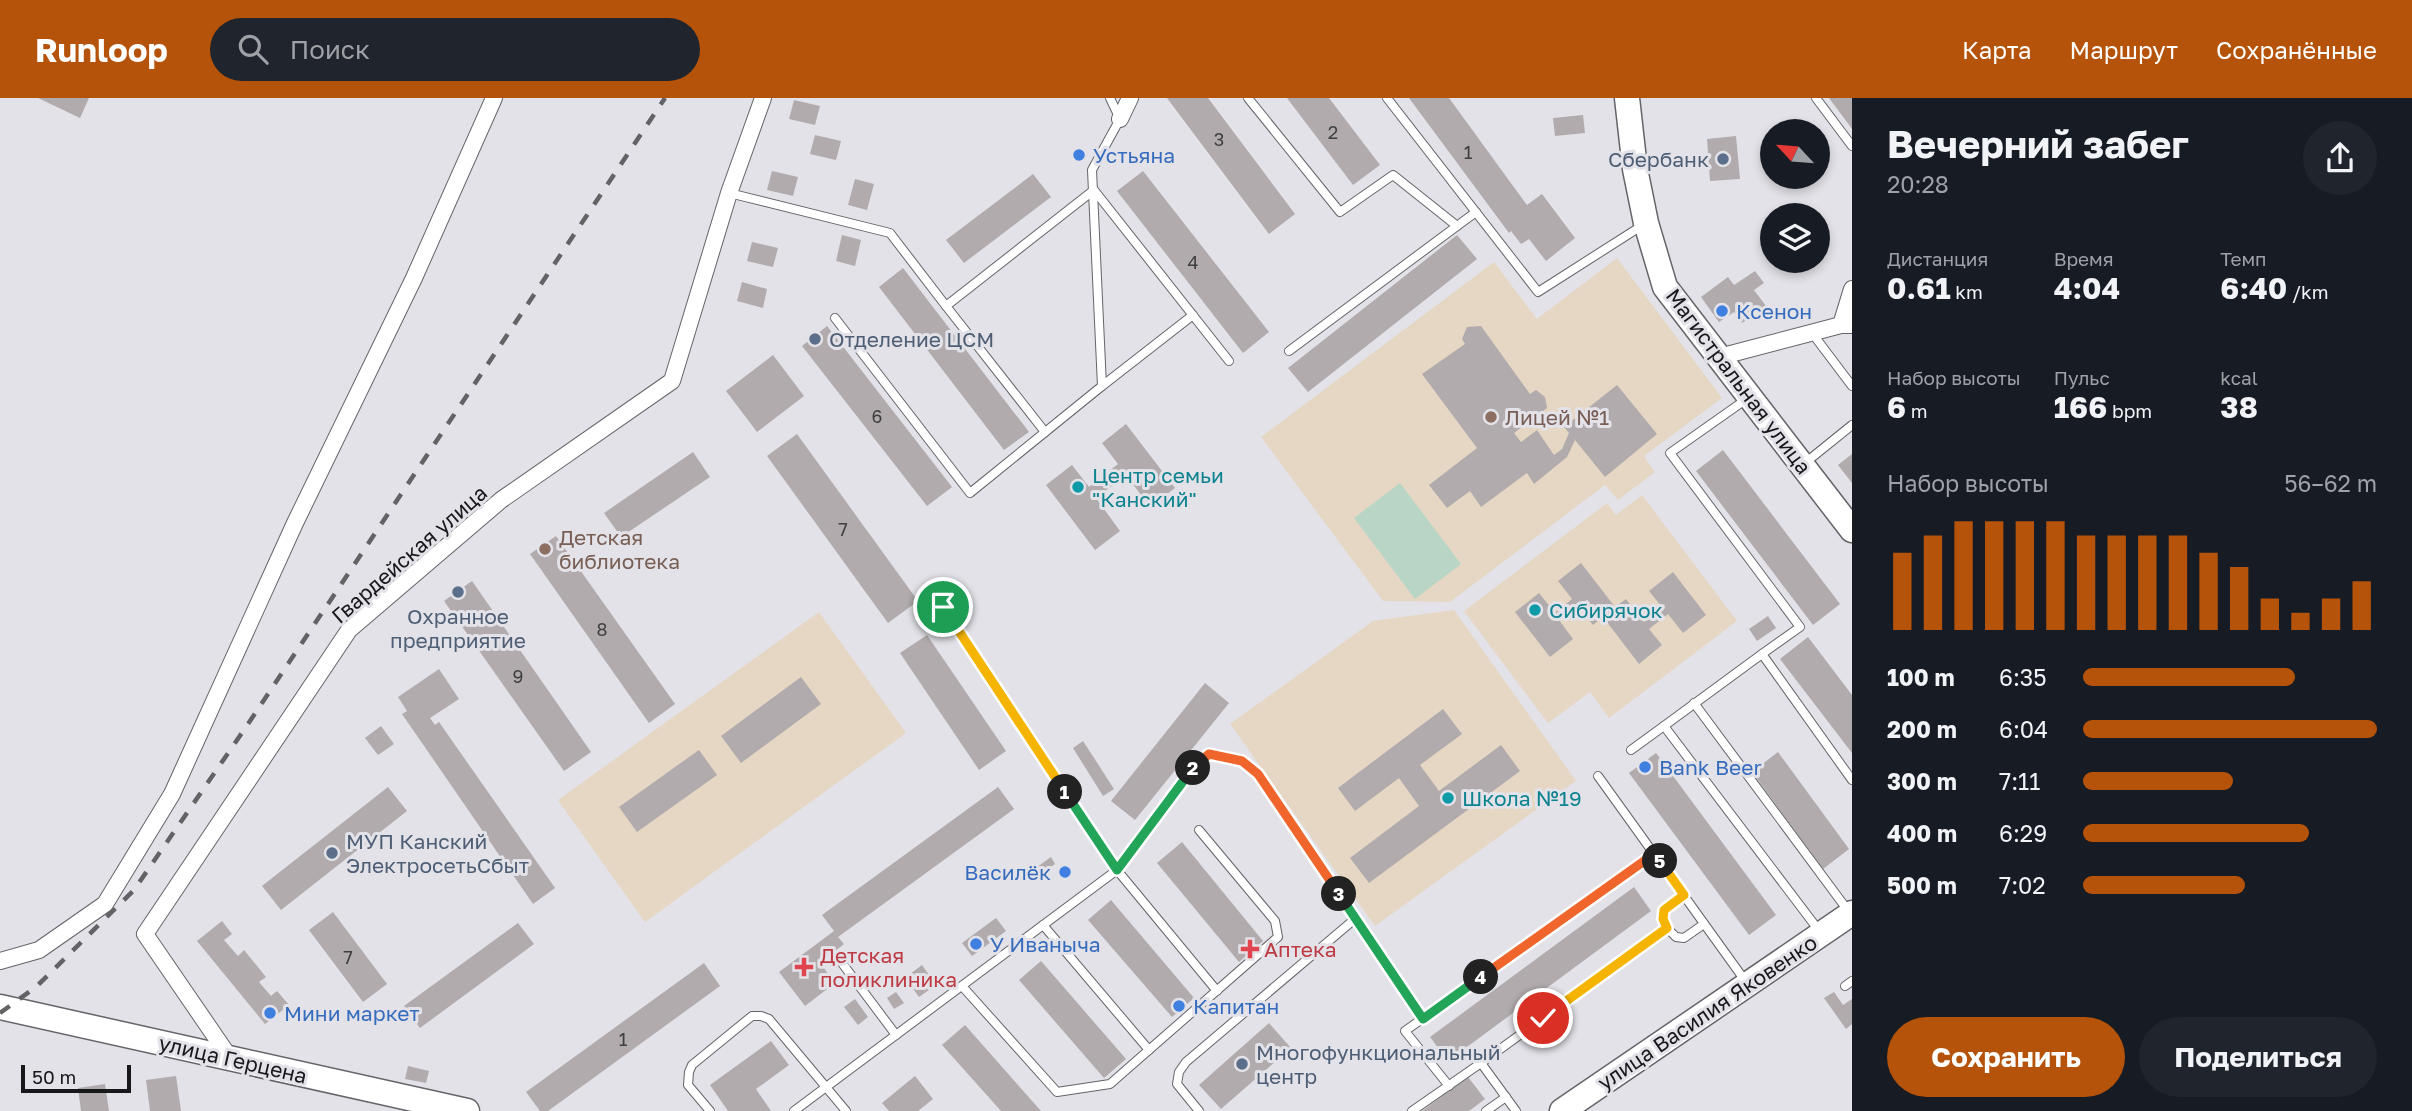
<!DOCTYPE html>
<html lang="ru">
<meta charset="utf-8">
<style>
:root{--surface:#171b24;--page:#20242c;--text:#f1f3f6;--muted:#9ea1a6;--accent:#b45309}
body{margin:0;font-family:"Golos Text",sans-serif;background:var(--page);color:var(--text);height:100vh;display:flex;flex-direction:column;font-size:26px;white-space:nowrap}
*{box-sizing:border-box;margin:0}
p{font-size:23px;color:var(--muted)}
.icon{flex:none;width:38px;height:38px;fill:none;stroke:currentColor;stroke-width:2;stroke-linecap:round;stroke-linejoin:round}
.map{position:relative;flex:1;overflow:hidden}
.panel{display:flex;flex-direction:column;background:var(--surface);width:560px}
.panel>*{flex:none}
.needle{width:46px;rotate:296deg}
.buttons{position:absolute;left:1760px;top:21px;display:grid;gap:14px}
.buttons a{display:grid;place-items:center;width:70px;height:70px;border-radius:50%;background:var(--surface);box-shadow:0 4px 10px #0003;font-size:35px}
.scale{position:absolute;left:21px;bottom:18px;width:110px;box-sizing:border-box;padding-left:7px;border:4px solid #18181a;border-top:0;font-size:19px;line-height:24px;white-space:nowrap;color:#18181a;-webkit-text-stroke:5px #e3e2e8;paint-order:stroke}
.pin{position:absolute;display:grid;place-items:center;width:60px;height:60px;color:#fff;margin:-30px;border:4px solid #fff;border-radius:50%;box-shadow:0 2px 7px #0007}
.km{position:absolute;width:35px;height:35px;margin:-18px;border-radius:50%;background:#222;color:#fff;font-size:19px;line-height:35px;text-align:center}
.round{display:grid;place-items:center;flex:none;width:74px;height:74px;border-radius:37px;background:var(--page)}
.overview{display:flex;align-items:center;justify-content:space-between;height:119px;padding:0 35px}
h1{font-size:38px;font-weight:700;line-height:52px}
.stats{display:grid;grid-template-columns:repeat(3,1fr);gap:10px;height:119px;padding:7px 35px}
.stats div{display:grid;align-content:center}
.stats b{font-size:30px;font-weight:700}
.stats small{font-size:19px;font-weight:400}
.stats p{font-size:19px}
.chart{height:196px;padding:14px 35px}
.chart p{display:flex;justify-content:space-between}
.chart svg{width:100%;height:126px;margin-top:7px;stroke:var(--accent);stroke-width:6}
.primary-button{display:flex;gap:14px;margin-top:auto;padding:14px 35px}
.primary-button a{flex:1;height:80px;border-radius:42px;background:var(--accent);color:#fff;font-size:28px;font-weight:700;line-height:80px;text-align:center}
.primary-button a+a{background:var(--page);color:var(--text)}
ul{padding:0 35px;list-style:none;font-size:23px}
li{display:grid;grid-template-columns:112px 84px 1fr;align-items:center;height:52px}
li i{height:18px;border-radius:9px;background:var(--accent)}
header{display:flex;align-items:center;gap:42px;box-sizing:border-box;height:98px;padding:0 35px;background:var(--accent);color:#fff}
header strong{font-size:33px}
nav{display:flex;gap:38px;margin-inline-start:auto;font-size:24px}
.search{width:490px;height:63px;background:var(--page);display:flex;align-items:center;gap:18px;box-sizing:border-box;padding:0 24px;border-radius:38px;color:var(--muted);font-size:26px}
main{display:flex;flex:1;min-height:0}
.map>svg:first-child{display:block}
</style>
<header>
<strong>Runloop</strong>
<div class="search"><svg class="icon" aria-label="search" viewBox="0 0 24 24"><circle cx="10" cy="10" r="6"/><path d="M15 15l6 6"/></svg>Поиск</div>
<nav><a>Карта</a><a>Маршрут</a><a>Сохранённые</a></nav>
</header>
<main>
<div class="map">
<svg width="1852" height="1013" viewBox="0 0 1852 1013">
<rect width="100%" height="100%" fill="#e3e2e8"/>
<!-- education -->
<g fill="#e6d7c4">
<path d="M1617,160L1722,300L1644,358L1655,374L1618,402L1605,387L1450,504L1383,503L1261,339L1494,164L1537,221Z"/>
<path d="M1642,397L1737,523L1609,620L1590,594L1548,625L1464,513L1607,405L1616,417Z"/>
<path d="M1454,512L1576,683L1375,828L1230,626L1373,523Z"/>
<path d="M819,514L906,635L645,824L558,702Z"/>
</g>
<!-- green -->
<path fill="#b9d5c5" d="M1400,385L1461,466L1415,501L1354,420Z"/>
<!-- building -->
<g fill="#b1abad">
<path d="M38,0H89L80,20Z"/>
<path d="M1167,0H1208L1295,116L1269,136Z"/>
<path d="M1287,0H1329L1380,67L1353,87Z"/>
<path d="M1409,0H1449L1527,107L1542,96L1575,140L1546,163L1529,141L1521,146L1511,133L1509,135Z"/>
<path d="M1829,0H1852V31L1838,12Z"/>
<path d="M794,2L820,8L815,27L789,21Z"/>
<path d="M1583,17L1585,35L1555,38L1553,20Z"/>
<path d="M815,37L841,43L836,62L810,56Z"/>
<path d="M1736,38L1740,81L1710,83L1707,41Z"/>
<path d="M772,73L798,79L793,98L767,92Z"/>
<path d="M1143,73L1269,234L1243,255L1117,93Z"/>
<path d="M1033,76L1051,99L964,165L946,142Z"/>
<path d="M855,81L874,86L867,112L848,107Z"/>
<path d="M842,137L861,142L855,168L836,163Z"/>
<path d="M1457,137L1477,161L1308,294L1288,270Z"/>
<path d="M752,144L778,150L773,169L747,163Z"/>
<path d="M903,170L1029,334L1004,352L879,189Z"/>
<path d="M1755,173L1764,185L1754,192L1766,208L1742,225L1734,214L1719,224L1701,199L1728,179L1734,187Z"/>
<path d="M742,184L767,191L763,210L737,203Z"/>
<path d="M827,228L952,389L927,408L802,248Z"/>
<path d="M1481,228L1530,296L1536,292L1545,299L1547,310L1514,335L1521,344L1537,332L1554,357L1562,351L1569,335L1564,329L1617,287L1657,336L1605,379L1575,342L1567,359L1534,386L1527,375L1481,409L1470,393L1447,410L1429,387L1477,350L1422,276L1465,246L1462,241L1467,229Z"/>
<path d="M773,257L804,298L757,334L726,293Z"/>
<path d="M1126,326L1175,390L1150,409L1126,377L1096,400L1120,433L1095,452L1046,387L1072,367L1089,389L1118,366L1102,345Z"/>
<path d="M797,336L918,503L888,525L767,358Z"/>
<path d="M1723,352L1840,506L1813,527L1696,373Z"/>
<path d="M693,354L710,379L621,439L604,415Z"/>
<path d="M1852,356V385L1838,367Z"/>
<path d="M556,438L675,606L649,625L530,456Z"/>
<path d="M1581,465L1615,509L1626,501L1644,524L1662,509L1649,493L1673,474L1706,517L1683,535L1668,516L1649,531L1662,547L1639,566L1603,519L1593,527L1578,508L1559,522L1573,541L1550,559L1515,514L1539,495L1555,515L1572,501L1558,483Z"/>
<path d="M472,483L591,654L564,673L444,503Z"/>
<path d="M957,490L968,505L958,513L947,497Z"/>
<path d="M1768,518L1776,530L1757,543L1749,531Z"/>
<path d="M927,537L1006,653L979,672L900,555Z"/>
<path d="M1808,539L1852,597V655L1780,561Z"/>
<path d="M439,571L459,601L430,620L435,627L439,624L555,790L533,806L402,616L407,613L398,599Z"/>
<path d="M801,579L821,606L741,665L721,638Z"/>
<path d="M1205,585L1229,605L1135,722L1111,703Z"/>
<path d="M1443,611L1462,636L1420,667L1439,693L1501,647L1520,673L1369,785L1350,760L1419,708L1399,680L1355,713L1338,690Z"/>
<path d="M381,628L394,646L378,657L365,640Z"/>
<path d="M1083,643L1114,691L1103,698L1073,650Z"/>
<path d="M699,652L717,677L637,734L619,709Z"/>
<path d="M1778,654L1849,751L1823,771L1752,674Z"/>
<path d="M1656,655L1776,817L1749,837L1629,675Z"/>
<path d="M388,689L407,713L281,812L262,788Z"/>
<path d="M998,689L1014,711L838,839L844,846L820,865L835,885L805,908L779,874L834,833L822,817Z"/>
<path d="M1182,744L1263,843L1239,864L1157,765Z"/>
<path d="M1051,759L1055,766L1038,778L1033,772Z"/>
<path d="M1634,789L1651,813L1448,963L1430,939Z"/>
<path d="M1111,802L1194,900L1172,919L1088,822Z"/>
<path d="M333,814L387,886L363,904L309,832Z"/>
<path d="M996,820L1006,833L972,858L962,845Z"/>
<path d="M222,823L232,836L224,842L238,858L244,852L266,879L259,884L271,898L277,893L289,907L265,926L197,843Z"/>
<path d="M518,825L534,846L420,930L404,908Z"/>
<path d="M1041,863L1126,961L1104,980L1019,882Z"/>
<path d="M704,865L720,888L548,1013H540L526,994Z"/>
<path d="M922,867L936,887L919,899L912,889L913,879L910,876Z"/>
<path d="M896,894L904,905L894,911L887,900Z"/>
<path d="M1834,894L1843,907L1852,901V926L1846,931L1824,900Z"/>
<path d="M855,901L868,919L858,927L844,909Z"/>
<path d="M1269,925L1291,950L1221,1011L1199,987Z"/>
<path d="M965,927L1041,1013H1001L942,947Z"/>
<path d="M771,943L789,967L756,991L771,1013H728L710,987Z"/>
<path d="M408,968L429,973L426,985L405,981Z"/>
<path d="M176,978L181,1013H150L146,982Z"/>
<path d="M915,978L933,1001L918,1013H889L882,1005Z"/>
<path d="M1468,979L1485,1001L1469,1013H1422Z"/>
<path d="M105,986L109,1013H81L78,990Z"/>
</g>
<g fill="none" stroke-linecap="round" stroke-linejoin="round">
<defs>
<g id="service">
<path d="M1248,0L1340,114L1393,77L1457,128L1476,114"/>
<path d="M1387,0L1538,194L1643,127"/>
<path d="M1816,0L1852,48"/>
<path d="M729,95L890,135L946,208L1094,92L1229,263"/>
<path d="M946,208L1045,334"/>
<path d="M835,220L970,395L1102,288L1092,72L1120,21L1110,0"/>
<path d="M1812,235L1852,288"/>
<path d="M1289,253L1457,128"/>
<path d="M1102,288L1193,217"/>
<path d="M1748,300L1670,355L1800,529L1762,556L1852,682"/>
<path d="M1805,365L1852,327"/>
<path d="M1694,605L1849,814"/>
<path d="M1664,628L1762,556"/>
<path d="M1631,652L1664,628L1820,834"/>
<path d="M1598,678L1746,884"/>
<path d="M1043,827L1149,952"/>
<path d="M1667,830L1676,839L1684,840L1704,826"/>
<path d="M842,865L896,937"/>
<path d="M962,888L1057,994L1110,986L1278,839L1275,823L1199,732"/>
<path d="M1845,888L1852,883"/>
<path d="M1217,893L1117,772L1199,663L1209,656L1242,663L1258,676L1423,921"/>
<path d="M1481,965L1667,830L1663,821L1664,812L1684,797"/>
<path d="M1449,988L1405,933L1654,756"/>
<path d="M710,1013L688,987L689,974L692,967L752,918H761L769,921L846,1013"/>
<path d="M794,1013L1117,772L942,507"/>
<path d="M1199,1013L1177,986L1179,974L1186,964L1356,820"/>
<path d="M1412,1013L1481,965L1516,1013"/>
<path d="M1486,1013L1506,999"/>
</g>
<g id="minor">
<path d="M1120,21L1130,0"/>
<path d="M1841,227L1852,191"/>
<path d="M1719,259L1841,227H1852"/>
<path d="M0,863L39,852L105,806L172,696L295,425L414,180L494,0"/>
<path d="M230,960L145,836L349,532L501,402L672,283L729,95L763,0"/>
</g>
<g id="primary">
<path d="M1627,0L1635,71L1646,125L1665,189L1852,432"/>
<path d="M0,909L467,1013"/>
<path d="M1562,1013L1852,815"/>
</g>
</defs>
<!-- service casing -->
<use href="#service" stroke="#646469" stroke-width="10"/>
<!-- minor casing -->
<use href="#minor" stroke="#646469" stroke-width="18"/>
<!-- primary casing -->
<use href="#primary" stroke="#646469" stroke-width="27"/>
<!-- service -->
<use href="#service" stroke="#fff" stroke-width="8"/>
<!-- minor -->
<use href="#minor" stroke="#fff" stroke-width="16"/>
<!-- primary -->
<use href="#primary" stroke="#fff" stroke-width="24"/>
<!-- rail -->
<path stroke="#636366" stroke-width="4.5" stroke-dasharray="12 12" stroke-linecap="butt" d="M0,915L36,889L134,792L246,629L665,0"/>
</g>
<g fill="none" stroke-linecap="round" stroke-linejoin="round">
<defs>
<path id="split-1" d="M943,509L1065,694"/>
<path id="split-2" d="M1065,694L1117,772L1193,670"/>
<path id="split-3" d="M1193,670L1209,656L1242,663L1258,676L1339,796"/>
<path id="split-4" d="M1339,796L1423,921L1481,879"/>
<path id="split-5" d="M1481,879L1654,756L1660,763"/>
<path id="split-6" d="M1543,920L1667,830L1663,821L1664,812L1684,797L1660,763"/>
</defs>
<!-- split-1 casing -->
<use href="#split-1" stroke="#fff" stroke-width="14"/>
<!-- split-2 casing -->
<use href="#split-2" stroke="#fff" stroke-width="14"/>
<!-- split-3 casing -->
<use href="#split-3" stroke="#fff" stroke-width="14"/>
<!-- split-4 casing -->
<use href="#split-4" stroke="#fff" stroke-width="14"/>
<!-- split-5 casing -->
<use href="#split-5" stroke="#fff" stroke-width="14"/>
<!-- split-6 casing -->
<use href="#split-6" stroke="#fff" stroke-width="14"/>
<!-- split-1 -->
<use href="#split-1" stroke="#f5b400" stroke-width="9"/>
<!-- split-2 -->
<use href="#split-2" stroke="#22a559" stroke-width="9"/>
<!-- split-3 -->
<use href="#split-3" stroke="#f0652b" stroke-width="9"/>
<!-- split-4 -->
<use href="#split-4" stroke="#22a559" stroke-width="9"/>
<!-- split-5 -->
<use href="#split-5" stroke="#f0652b" stroke-width="9"/>
<!-- split-6 -->
<use href="#split-6" stroke="#f5b400" stroke-width="9"/>
</g>
<!-- markers -->
<g fill="#3f7fe0" stroke="#e3e2e8" stroke-width="2.5">
<circle cx="1079" cy="57" r="7"/>
<circle cx="1722" cy="213" r="7"/>
<circle cx="1645" cy="669" r="7"/>
<circle cx="1065" cy="774" r="7"/>
<circle cx="976" cy="846" r="7"/>
<circle cx="1179" cy="908" r="7"/>
<circle cx="270" cy="915" r="7"/>
</g>
<g fill="#5c6f8a" stroke="#e3e2e8" stroke-width="2.5">
<circle cx="1723" cy="61" r="7"/>
<circle cx="815" cy="241" r="7"/>
<circle cx="458" cy="494" r="7"/>
<circle cx="332" cy="755" r="7"/>
<circle cx="1242" cy="966" r="7"/>
</g>
<g fill="#8d6e63" stroke="#e3e2e8" stroke-width="2.5">
<circle cx="1491" cy="319" r="7"/>
<circle cx="545" cy="451" r="7"/>
</g>
<g fill="#0f9aa8" stroke="#e3e2e8" stroke-width="2.5">
<circle cx="1078" cy="389" r="7"/>
<circle cx="1535" cy="512" r="7"/>
<circle cx="1448" cy="700" r="7"/>
</g>
<g fill="#e0444e" stroke="#e3e2e8" stroke-width="2.5">
<path d="M1246.5 840.5h7v7h7v7h-7v7h-7v-7h-7v-7h7z"/>
<path d="M800.5 858.5h7v7h7v7h-7v7h-7v-7h-7v-7h7z"/>
</g>
<g text-anchor="middle" dominant-baseline="central" stroke-width="6" stroke-linejoin="round" paint-order="stroke">
<!-- number labels -->
<g font-size="18" fill="#3e3d3f">
<text x="1333" y="34">2</text>
<text x="1219" y="41">3</text>
<text x="1468" y="54">1</text>
<text x="1193" y="164">4</text>
<text x="877" y="318">6</text>
<text x="843" y="431">7</text>
<text x="602" y="531">8</text>
<text x="518" y="578">9</text>
<text x="348" y="859">7</text>
<text x="623" y="941">1</text>
</g>
<!-- shop labels -->
<g font-size="21" fill="#366cbe" stroke="#e3e2e8" text-anchor="start">
<text x="1093" y="57">Устьяна</text>
<text x="1736" y="213">Ксенон</text>
<text x="1659" y="669">Bank Beer</text>
<text x="1051" y="774" text-anchor="end">Василёк</text>
<text x="990" y="846">У Иваныча</text>
<text x="1193" y="908">Капитан</text>
<text x="284" y="915">Мини маркет</text>
</g>
<!-- service labels -->
<g font-size="21" fill="#4e5e75" stroke="#e3e2e8" text-anchor="start">
<text x="1709" y="61" text-anchor="end">Сбербанк</text>
<text x="829" y="241">Отделение ЦСМ</text>
<text x="458" y="518" text-anchor="middle">Охранное<tspan x="458" dy="24">предприятие</tspan></text>
<text x="346" y="743">МУП Канский<tspan x="346" dy="24">ЭлектросетьСбыт</tspan></text>
<text x="1256" y="954">Многофункциональный<tspan x="1256" dy="24">центр</tspan></text>
</g>
<!-- street labels -->
<g font-size="21" fill="#18181a" stroke="#e3e2e8">
<text transform="translate(1739 283) rotate(53)">Магистральная улица</text>
<text transform="translate(409 456) rotate(-41)">Гвардейская улица</text>
<text transform="translate(1707 914) rotate(-34)">улица Василия Яковенко</text>
<text transform="translate(233 961) rotate(13)">улица Герцена</text>
</g>
<!-- education labels -->
<g font-size="21" fill="#785e54" stroke="#e3e2e8" text-anchor="start">
<text x="1505" y="319">Лицей №1</text>
<text x="559" y="439">Детская<tspan x="559" dy="24">библиотека</tspan></text>
</g>
<!-- culture labels -->
<g font-size="21" fill="#0d838f" stroke="#e3e2e8" text-anchor="start">
<text x="1092" y="377">Центр семьи<tspan x="1092" dy="24">"Канский"</tspan></text>
<text x="1549" y="512">Сибирячок</text>
<text x="1462" y="700">Школа №19</text>
</g>
<!-- health labels -->
<g font-size="21" fill="#be3a42" stroke="#e3e2e8" text-anchor="start">
<text x="1264" y="851">Аптека</text>
<text x="820" y="857">Детская<tspan x="820" dy="24">поликлиника</tspan></text>
</g>
</g>
</svg>
<div class="buttons">
<a><svg class="needle" viewBox="-14 -14 28 28"><path d="M0-13l5 13h-10z" fill="#e53935"/><path d="M0 13l5-13h-10z" fill="#9ea1a6"/></svg></a>
<a><svg class="icon" aria-label="layers" viewBox="0 0 24 24"><path d="M12 4l9 5-9 5-9-5zM3 14l9 5 9-5"/></svg></a>
</div>
<div class="scale">50 m</div>
<div class="pin" style="left:943px;top:509px;background:#1e9e55"><svg class="icon" aria-label="arrive" viewBox="0 0 24 24"><path d="M6 21V4h12l-3 4 3 4H6"/></svg></div>
<div class="pin" style="left:1543px;top:920px;background:#d93025"><svg class="icon" aria-label="check" viewBox="0 0 24 24"><path d="M5 12l5 5 9-10"/></svg></div>
<b class="km" style="left:1065px;top:694px">1</b>
<b class="km" style="left:1193px;top:670px">2</b>
<b class="km" style="left:1339px;top:796px">3</b>
<b class="km" style="left:1481px;top:879px">4</b>
<b class="km" style="left:1660px;top:763px">5</b>
</div>
<section class="panel">
<div class="overview"><div><h1>Вечерний забег</h1><p>20:28</p></div><a class="round"><svg class="icon" aria-label="share" viewBox="0 0 24 24"><path d="M12 15V3M7 8l5-5 5 5M5 13v7h14v-7"/></svg></a></div>
<div class="stats">
<div><p>Дистанция</p><b>0.61<small> km</small></b></div>
<div><p>Время</p><b>4:04</b></div>
<div><p>Темп</p><b>6:40<small> /km</small></b></div>
</div>
<div class="stats">
<div><p>Набор высоты</p><b>6<small> m</small></b></div>
<div><p>Пульс</p><b>166<small> bpm</small></b></div>
<div><p>kcal</p><b>38</b></div>
</div>
<div class="chart"><p><span>Набор высоты</span>56–62 m</p>
<svg viewBox="0 0 160 44" preserveAspectRatio="none"><path d="M5 44V17M15 44V11M25 44V6M35 44V6M45 44V6M55 44V6M65 44V11M75 44V11M85 44V11M95 44V11M105 44V17M115 44V22M125 44V33M135 44V38M145 44V33M155 44V27"/></svg>
</div>
<ul>
<li><b>100 m</b>6:35<i style="width:72%"></i></li>
<li><b>200 m</b>6:04<i style="width:100%"></i></li>
<li><b>300 m</b>7:11<i style="width:51%"></i></li>
<li><b>400 m</b>6:29<i style="width:77%"></i></li>
<li><b>500 m</b>7:02<i style="width:55%"></i></li>
</ul>
<div class="primary-button"><a>Сохранить</a><a>Поделиться</a></div>
</section>
</main>
